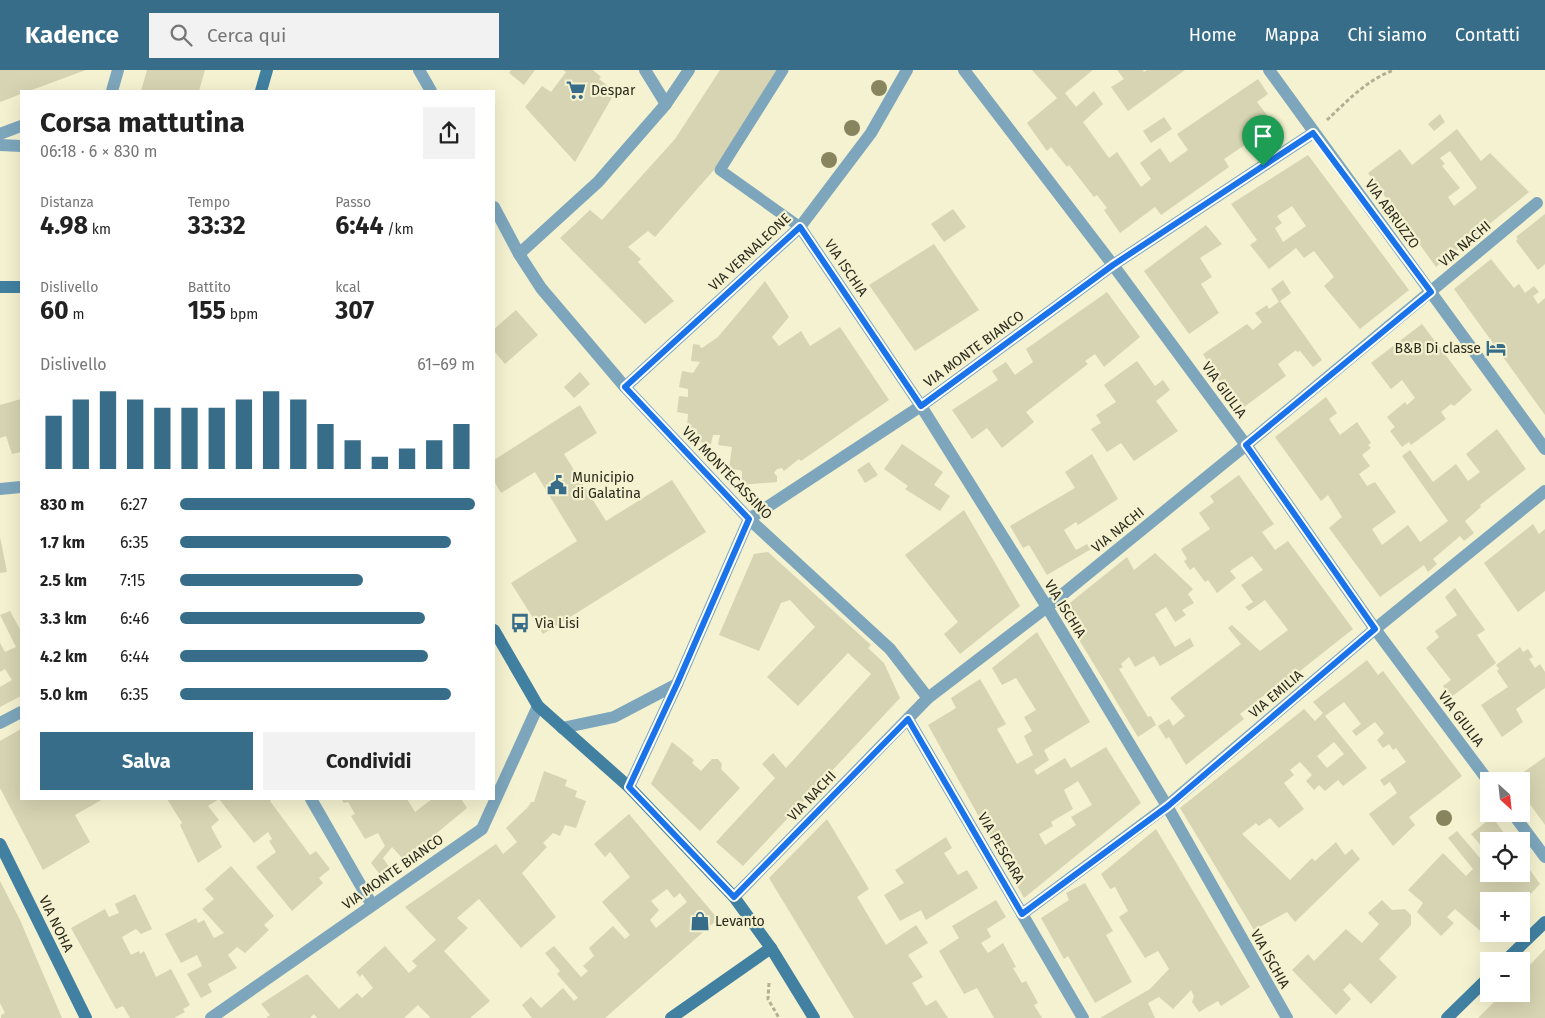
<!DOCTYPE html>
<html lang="it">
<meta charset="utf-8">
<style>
:root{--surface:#fff;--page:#f2f2f2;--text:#222;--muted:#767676;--accent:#386d89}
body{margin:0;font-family:"Fira Sans",sans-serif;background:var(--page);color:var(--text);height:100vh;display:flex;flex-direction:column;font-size:19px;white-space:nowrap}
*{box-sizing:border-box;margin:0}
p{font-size:16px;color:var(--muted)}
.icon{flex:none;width:28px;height:28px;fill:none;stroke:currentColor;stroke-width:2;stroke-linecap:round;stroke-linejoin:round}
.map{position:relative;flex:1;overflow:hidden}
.panel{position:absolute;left:20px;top:20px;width:475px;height:710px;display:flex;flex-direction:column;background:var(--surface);border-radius:0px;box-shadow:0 5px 20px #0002}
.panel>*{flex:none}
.needle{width:32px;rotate:153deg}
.tools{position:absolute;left:1480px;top:702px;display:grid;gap:10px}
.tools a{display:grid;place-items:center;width:50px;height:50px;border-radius:0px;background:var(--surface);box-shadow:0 5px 20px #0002;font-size:25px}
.pin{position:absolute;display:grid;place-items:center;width:42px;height:42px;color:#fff;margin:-51px -21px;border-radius:50% 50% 50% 0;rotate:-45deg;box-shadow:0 0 5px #0007}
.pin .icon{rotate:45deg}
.round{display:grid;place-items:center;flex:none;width:52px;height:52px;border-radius:0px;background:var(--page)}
.headline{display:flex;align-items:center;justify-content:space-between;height:85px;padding:0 20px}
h1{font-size:28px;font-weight:700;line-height:38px}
.stats{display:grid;grid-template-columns:repeat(3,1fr);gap:8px;height:85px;padding:5px 20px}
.stats div{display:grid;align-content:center}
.stats b{font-size:25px;font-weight:700}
.stats small{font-size:14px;font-weight:400}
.stats p{font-size:14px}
.chart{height:140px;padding:10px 20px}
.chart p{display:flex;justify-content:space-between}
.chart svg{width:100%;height:90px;margin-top:5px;stroke:var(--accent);stroke-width:6}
.action{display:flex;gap:10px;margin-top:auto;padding:10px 20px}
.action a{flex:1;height:58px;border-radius:0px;background:var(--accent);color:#fff;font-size:20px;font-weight:700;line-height:58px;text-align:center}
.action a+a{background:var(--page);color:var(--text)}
ul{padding:0 20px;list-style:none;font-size:16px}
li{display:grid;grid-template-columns:80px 60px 1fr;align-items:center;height:38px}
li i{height:12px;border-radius:6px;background:var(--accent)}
header{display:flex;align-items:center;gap:30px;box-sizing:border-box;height:70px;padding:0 25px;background:var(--accent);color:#fff}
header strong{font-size:24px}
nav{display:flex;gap:28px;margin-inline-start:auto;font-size:18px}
.search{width:350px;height:45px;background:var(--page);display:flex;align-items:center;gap:12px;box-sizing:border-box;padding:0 18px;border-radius:0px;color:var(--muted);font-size:19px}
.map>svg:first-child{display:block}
</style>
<header>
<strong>Kadence</strong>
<div class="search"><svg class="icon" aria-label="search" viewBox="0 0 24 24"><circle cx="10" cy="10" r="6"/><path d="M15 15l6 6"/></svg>Cerca qui</div>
<nav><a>Home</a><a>Mappa</a><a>Chi siamo</a><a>Contatti</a></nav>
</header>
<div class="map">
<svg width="1545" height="948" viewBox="0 0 1545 948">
<rect width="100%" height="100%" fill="#f4f2d0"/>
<!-- building -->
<g fill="#d6d4b2" fill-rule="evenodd">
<path d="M0,0H86L29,21H21V24L0,32Z"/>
<path d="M147,0H205L199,21H141Z"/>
<path d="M511,0H535L524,15L509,3Z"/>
<path d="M563,0H593L601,7L599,9L615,22L575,92L525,37L542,16L551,22L566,2Z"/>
<path d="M720,0H778L713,101L655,167L648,161L628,177L641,189L638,192L674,231L645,254L560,168L590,140L602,150L675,69Z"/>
<path d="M1032,0H1093L1065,23L1076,37L1094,21L1103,34L1083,52L1109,88L1117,82L1141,117L1151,109L1140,93L1160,78L1170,93L1188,80L1177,64L1258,9L1268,24L1257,32L1280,62L1259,78L1251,71L1224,89L1229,97L1161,145L1155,137L1120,163L1104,140L1107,138L1097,125L1094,127L1069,95L1067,97L1051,77L1047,81L1027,53L1057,28Z"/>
<path d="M1117,0H1143L1144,2L1147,0H1185L1128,41L1111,17L1124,9Z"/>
<path d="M1440,44L1445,52L1434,61L1428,54Z"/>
<path d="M1164,47L1172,59L1151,73L1143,61Z"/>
<path d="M1457,59L1481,91L1490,83L1529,122L1436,197L1368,103L1400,79L1412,95ZM1450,81L1477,118L1454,136L1448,127L1460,118L1442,96L1445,94L1440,88Z"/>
<path d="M1308,85L1409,220L1360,259L1324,216L1334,207L1314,181L1304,188L1296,178L1269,199L1250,175L1257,170L1231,134ZM1292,136L1306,156L1283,172L1275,158L1282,153L1277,146Z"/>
<path d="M953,139L966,157L944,172L931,154Z"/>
<path d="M1545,144V194L1538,200L1516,171L1518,169L1516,167Z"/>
<path d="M1206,155L1222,174L1200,188L1212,207L1201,214L1219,243L1189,264L1144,201Z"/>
<path d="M934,174L979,240L915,281L869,215Z"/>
<path d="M1491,189L1514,218L1519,214L1525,223L1534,216L1539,222L1533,226L1538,234L1545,228V345L1454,219Z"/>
<path d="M1283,210L1291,223L1279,232L1271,219Z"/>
<path d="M765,211L789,247L772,267L779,276L801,261L810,276L840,257L889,330L801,391L799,389L784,401L782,398L777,399L774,403L777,406V412L740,415L739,408L742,407V402L740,400L729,399L732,377L718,375L720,365H713L711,374L695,371L697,359L687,357L688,344L677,342L679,326L688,327V319L679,317L682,301L693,303L700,292L691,291L693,274L700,275V277L702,278L718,267Z"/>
<path d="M1107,222L1140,267L1104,297L1095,284L1085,291L1088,294L1026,342L1034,352L1002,378L987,358L972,369L952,340L998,310L992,301L1006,292L1015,305L1033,292L1026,279Z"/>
<path d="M1280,231L1322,290L1313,297L1300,281L1297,282L1296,280L1278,294L1286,306L1244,337L1225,309L1220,312L1203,284L1247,254L1253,260L1262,252L1255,243L1267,235L1269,239Z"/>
<path d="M516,240L538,265L505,294L494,281V259Z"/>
<path d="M1422,254L1472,320L1454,336L1451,334L1441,342L1446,349L1411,375L1409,372L1402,377L1390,361L1395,357L1387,347L1405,332L1407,335L1415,328L1402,310L1391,319L1371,293Z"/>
<path d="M1137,291L1155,316L1163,310L1170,320L1156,331L1178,361L1134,391L1121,373L1107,382L1091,359L1101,353L1096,345L1116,332L1104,315Z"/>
<path d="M580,302L590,314L574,328L564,317Z"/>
<path d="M1326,327L1337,343L1329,349L1340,365L1357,352L1371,373L1368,375L1371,378L1362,385L1370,396L1359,404L1367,416L1375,412L1396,442L1372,459L1382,475L1408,455L1420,472L1448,451L1402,386L1410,380L1433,412L1456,394L1468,411L1480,402L1466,384L1497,359L1526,399L1480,435L1481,437L1465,451L1474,463L1464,471L1460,466L1433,489L1437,494L1428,502L1424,495L1380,527L1329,458L1342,447L1328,425L1321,431L1275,367Z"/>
<path d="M21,329V382L12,384L6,366L0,368V335Z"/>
<path d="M580,335L597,363L564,384L606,451L672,410L706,462L543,564L511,513L577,471L535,402L501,423L494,411V390Z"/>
<path d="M902,374L943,402L934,415L950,426L940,441L905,419L908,416L884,399Z"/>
<path d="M1092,384L1118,429L1078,455L1076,452L1064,460L1076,480L1087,474L1091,479L1047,505L1029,475L1023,478L1010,456L1075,418L1065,402Z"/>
<path d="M869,392L878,405L865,413L857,400Z"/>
<path d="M1239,405L1274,454L1262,462L1275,480L1288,471L1353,559L1276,620L1275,617L1240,644L1244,649L1186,695L1169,667L1166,669L1158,656L1169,649L1173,656L1185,646L1170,628L1241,574L1228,558L1232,555L1260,581L1288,560L1265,530L1249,541L1245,537L1253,532L1241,515L1263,500L1252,486L1230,501L1236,508L1217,523L1208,510L1205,512L1194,497L1190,500L1184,491L1187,489L1181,479L1210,459L1199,443L1214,432L1210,426Z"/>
<path d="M964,440L1020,536L960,584L944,564L958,552L905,485Z"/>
<path d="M1533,454L1539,464L1545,459V521L1518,542L1484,493Z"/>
<path d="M0,467L7,502L0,503Z"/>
<path d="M768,482L871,575L868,578L884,593L900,628L743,796L716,772L775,708L762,694L773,683L786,698L871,604L848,583L798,636L767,607L815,557L790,530L781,533L759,581L719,565L754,484Z"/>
<path d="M1155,483L1193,519L1188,524L1194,533L1182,540L1186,545L1175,552L1166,537L1155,544L1175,577L1190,568L1194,576L1160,596L1154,586L1135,597L1129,587L1121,594L1123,597L1119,599L1148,647L1151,646L1156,655L1138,667L1061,540L1127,487L1134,500Z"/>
<path d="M1455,518L1485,560L1477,565L1496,593L1450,628L1443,616L1451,610L1426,578L1439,567L1435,561L1457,545L1445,527Z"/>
<path d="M10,541L21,561V626L0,637V617L12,610L5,599L0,602V573L5,582L16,577L0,545Z"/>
<path d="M1037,562L1090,652L1044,680L1049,690L1034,700L1037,705L1065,688L1071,698L1106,677L1141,733L1024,828L928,655L956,638L951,628L980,609L1006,654L997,659L1017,694L1033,685L1024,666L1032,661L1024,647L1036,640L1016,608L1002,615L992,598ZM1078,711L1092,735L1071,747L1076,755L1045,775L1039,764L1053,756L1051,752L1073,739L1064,720Z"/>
<path d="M1520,577L1523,582L1528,579L1533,587L1529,589L1535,598L1540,594L1545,602V618L1516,639L1523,652L1502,667L1481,635L1508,617L1497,601L1499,599L1496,595Z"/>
<path d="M1367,590L1378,605L1383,601L1462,706L1409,747L1415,755L1393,776L1369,744L1397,723L1390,712L1384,716L1380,710L1406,692L1396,678L1393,680L1389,674L1383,678L1377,670L1384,663L1375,652L1356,666L1352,661L1361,654L1344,632L1325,646L1367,698L1343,716L1338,710L1325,721L1319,715L1314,720L1306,711L1312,705L1300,692L1290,700L1294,705L1284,713L1304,739L1279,758L1270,748L1259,756L1256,753L1242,764L1290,810L1312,788L1315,791L1336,772L1345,785L1352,779L1360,789L1295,852L1287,842L1254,860L1180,738L1304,639L1315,651L1323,643L1313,632ZM1334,672L1344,684L1327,698L1317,686Z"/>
<path d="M21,659V729H103L75,745L90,772L43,800L0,718V671Z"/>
<path d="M672,672L694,690L692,693L701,701L712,689H718L722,694L721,699L740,718L700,761L651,714Z"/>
<path d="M1545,687V755L1521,722V711L1512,710Z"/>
<path d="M544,701L567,710L565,716L577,721L575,727L586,731L576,758L565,755L560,766L553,763L543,773L547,777L522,803L556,847L521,878L479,829L457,848L468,858L444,881L490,931L470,948H429L430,947L418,935L404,948H317L314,944L310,948H266L270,945L261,934L307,904L339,939L357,923L362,928L373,918L362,904L360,907L356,902L385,876L409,903L417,896L412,891L436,870L405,837L496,774L503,784L517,772L506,758L528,737L531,732H534Z"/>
<path d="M167,729H219L208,736L219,750L211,757L222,777L198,793L180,755L182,753Z"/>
<path d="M219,729H272L270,731L310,785L316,781L330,799L319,808L323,813L292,841L256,797L276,782L269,771L272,769L268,762L254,773Z"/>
<path d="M341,729H407L415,742L432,729H461L467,738L426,772L429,776L405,791L392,777L383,788L391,800L381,806L371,793L385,776L378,763L365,769L351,746L355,744L348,732L344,733Z"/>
<path d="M629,744L718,849L605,948H532L522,935L531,927L541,938L563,918L574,931L578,928L557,904L560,901L545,883L554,876L581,907L588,901L583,896L594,886L589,878L613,856L625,869L630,865L602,832L630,807L610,782L605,787L594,774ZM667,819L674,828L680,823L687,832L656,858L650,850L659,840L651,831Z"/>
<path d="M1492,747L1510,771H1489V785L1471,764Z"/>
<path d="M827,749L869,819L857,827L886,875L916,855L928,873L908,885L923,907L912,913L926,936L936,930L948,948H854L769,808Z"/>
<path d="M1156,759L1250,917L1221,936L1218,931L1199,942L1192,932L1194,926L1191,920L1173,939L1159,927L1148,933L1155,948H1100L1150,919L1169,899L1158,881L1145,888L1119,847L1128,841L1115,817L1110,819L1101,804Z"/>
<path d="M1457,761L1485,794L1489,791V804H1521V788L1540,814L1521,834V831H1489V860L1485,865L1455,839L1447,847L1454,853L1441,866L1417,842L1423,833L1408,820L1443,783L1466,806L1473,799L1448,768Z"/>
<path d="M946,767L952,778L944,783L958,805L967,800L978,818L926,850L921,840L900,851L884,825L904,813L895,800Z"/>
<path d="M231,796L274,846L264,855L269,860L245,883L237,877L228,885L237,898L208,914L212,922L201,928L187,904L202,896L197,885L181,893L165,864L196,848L198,853L204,850L214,868L224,863L202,839L214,829L205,819Z"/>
<path d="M0,811L20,850L62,948H1V945L5,943L0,933Z"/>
<path d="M1085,813L1113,861L1106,865L1132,912L1095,933L1068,886L1064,889L1041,848L1069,830L1066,823Z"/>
<path d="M135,824L152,859L141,864L136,859L122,867L131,885L139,881L140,884L144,881L156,907L171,899L190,935L183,939L185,942L174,948H130L123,936L116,939L71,858L105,839L109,847L119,843L115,834Z"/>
<path d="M996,830L1006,847L987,859L991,867L981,873L988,883L1003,873L1016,897L1013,898L1022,913L1026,911L1038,933L1034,935L1042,948H994L977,918L964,924L939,881L959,868L952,856Z"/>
<path d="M1382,830L1392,840L1405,839L1411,845V855L1379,889L1397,907L1371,934L1350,913L1343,920L1351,929L1336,945L1292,900L1308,884L1314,891L1346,859L1362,873L1379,854L1368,843Z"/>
<path d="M1545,879V948H1478L1502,924H1521V904Z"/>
</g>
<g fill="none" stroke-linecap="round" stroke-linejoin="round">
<!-- path -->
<g stroke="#b1b095" stroke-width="3" stroke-dasharray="4 2.5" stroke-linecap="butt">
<path d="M1327,50C1347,31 1368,9 1394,0"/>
<path d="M769,913L768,929L779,948"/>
</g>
<!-- lane -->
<path stroke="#7da6bc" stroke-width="11" d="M783,0L720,100L800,157"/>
<!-- street -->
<g stroke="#7da6bc" stroke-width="12">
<path d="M419,0L431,21"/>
<path d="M645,0L666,34"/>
<path d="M964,0L1113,195L1246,375L1375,559L1489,712"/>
<path d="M1269,0L1545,379"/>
<path d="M112,21L118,0"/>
<path d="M0,64L21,56"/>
<path d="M0,75L21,76"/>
<path d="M494,137L519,184L541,218L625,317L749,449L890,579L928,628"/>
<path d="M800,157L921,336L1047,537L1167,736L1287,948"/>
<path d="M519,184L598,112L666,34L689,0"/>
<path d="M625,317L800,157L871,63L907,0"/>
<path d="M0,419L21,417"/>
<path d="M908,649L1083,948"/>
<path d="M0,653L21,642"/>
<path d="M562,658L614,647L677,614"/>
<path d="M629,717L677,614L749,449L921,336L1113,195L1313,63"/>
<path d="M311,729L372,835"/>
<path d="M1513,744L1545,787"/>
<path d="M734,827L928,628L1047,537L1246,375L1537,133"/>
<path d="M1022,844L1167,736L1375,559L1545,421"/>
<path d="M211,948L482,759L538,636"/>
</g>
<!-- secondary -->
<g stroke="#4180a1" stroke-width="12">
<path d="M261,21L267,0"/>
<path d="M0,217H21"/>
<path d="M494,560L538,636L629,717L734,827L771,878L814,948"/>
<path d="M0,774L86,948"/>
<path d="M1505,891L1545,852"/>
<path d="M671,948L771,878"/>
<path d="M1447,948L1489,907"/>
</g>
</g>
<!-- trees -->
<g fill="#87845e">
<circle cx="879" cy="18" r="8"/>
<circle cx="852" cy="58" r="8"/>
<circle cx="829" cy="90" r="8"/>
<circle cx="1444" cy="748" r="8"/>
</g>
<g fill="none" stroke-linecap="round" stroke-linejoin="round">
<defs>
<path id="route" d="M1313,63L1431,222L1246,375L1375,559L1168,736L1022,844L908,649L734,827L629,717L677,614L749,449L625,317L800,157L921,336L1113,195Z"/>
</defs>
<!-- route casing -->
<use href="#route" stroke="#fff" stroke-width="10"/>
<!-- route -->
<use href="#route" stroke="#1a73e8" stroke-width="6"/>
</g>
<!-- icons -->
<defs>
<symbol id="supermarket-bare" viewBox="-9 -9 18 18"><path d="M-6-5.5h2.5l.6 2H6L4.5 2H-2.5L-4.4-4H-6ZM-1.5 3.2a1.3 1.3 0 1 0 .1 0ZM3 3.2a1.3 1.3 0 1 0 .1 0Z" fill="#386d89" stroke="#f4f2d0" stroke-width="2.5" paint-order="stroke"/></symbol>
<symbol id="hotel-bare" viewBox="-9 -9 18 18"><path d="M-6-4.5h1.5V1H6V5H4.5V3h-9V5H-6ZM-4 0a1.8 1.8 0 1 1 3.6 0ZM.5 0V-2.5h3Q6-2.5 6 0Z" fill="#386d89" stroke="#f4f2d0" stroke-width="2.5" paint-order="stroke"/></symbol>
<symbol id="civic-bare" viewBox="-9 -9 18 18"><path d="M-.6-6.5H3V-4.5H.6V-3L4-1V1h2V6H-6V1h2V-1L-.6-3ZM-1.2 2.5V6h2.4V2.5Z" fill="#386d89" stroke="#f4f2d0" stroke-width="2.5" paint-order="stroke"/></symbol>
<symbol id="bus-bare" viewBox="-9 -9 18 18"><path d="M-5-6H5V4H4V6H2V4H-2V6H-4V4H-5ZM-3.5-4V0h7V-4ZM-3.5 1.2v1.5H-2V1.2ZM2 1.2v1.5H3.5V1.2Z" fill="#386d89" stroke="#f4f2d0" stroke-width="2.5" paint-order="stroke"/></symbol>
<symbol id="shop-bare" viewBox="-9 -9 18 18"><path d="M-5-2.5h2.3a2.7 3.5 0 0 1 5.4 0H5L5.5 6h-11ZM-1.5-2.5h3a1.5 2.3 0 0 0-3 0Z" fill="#386d89" stroke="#f4f2d0" stroke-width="2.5" paint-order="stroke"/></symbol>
</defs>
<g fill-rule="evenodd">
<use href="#supermarket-bare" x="562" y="6" width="28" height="28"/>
<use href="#hotel-bare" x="1482" y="264" width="28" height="28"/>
<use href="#civic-bare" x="543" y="401" width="28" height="28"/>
<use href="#bus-bare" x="506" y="539" width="28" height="28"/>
<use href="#shop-bare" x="686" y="837" width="28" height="28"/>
</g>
<g text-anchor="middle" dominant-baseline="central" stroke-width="4.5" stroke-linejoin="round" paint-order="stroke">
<!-- poi labels -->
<g font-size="14" fill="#2b2a1d" stroke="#f4f2d0" text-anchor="start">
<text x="591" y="20">Despar</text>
<text x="1481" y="278" text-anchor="end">B&amp;B Di classe</text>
<text x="572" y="407">Municipio<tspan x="572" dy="16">di Galatina</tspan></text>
<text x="535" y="553">Via Lisi</text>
<text x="715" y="851">Levanto</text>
</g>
<!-- street labels -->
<g font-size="14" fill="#2b2a1d" stroke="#f4f2d0">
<text transform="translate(1392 144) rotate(54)">VIA ABRUZZO</text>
<text transform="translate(1465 174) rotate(-40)">VIA NACHI</text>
<text transform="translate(750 182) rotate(-43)">VIA VERNALEONE</text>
<text transform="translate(846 198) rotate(56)">VIA ISCHIA</text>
<text transform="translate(974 279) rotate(-36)">VIA MONTE BIANCO</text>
<text transform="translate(1224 320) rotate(54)">VIA GIULIA</text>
<text transform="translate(727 403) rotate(46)">VIA MONTECASSINO</text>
<text transform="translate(1118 460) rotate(-39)">VIA NACHI</text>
<text transform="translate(1065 539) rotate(58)">VIA ISCHIA</text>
<text transform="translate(1276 624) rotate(-40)">VIA EMILIA</text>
<text transform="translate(1461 649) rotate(53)">VIA GIULIA</text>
<text transform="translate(812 726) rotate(-46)">VIA NACHI</text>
<text transform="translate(1001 778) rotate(60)">VIA PESCARA</text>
<text transform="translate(393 802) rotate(-35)">VIA MONTE BIANCO</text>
<text transform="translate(56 854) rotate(64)">VIA NOHA</text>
<text transform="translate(1270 889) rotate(61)">VIA ISCHIA</text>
</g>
</g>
</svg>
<div class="tools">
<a><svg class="needle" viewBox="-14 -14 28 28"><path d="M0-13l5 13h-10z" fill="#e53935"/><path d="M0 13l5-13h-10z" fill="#767676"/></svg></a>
<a><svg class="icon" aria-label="locate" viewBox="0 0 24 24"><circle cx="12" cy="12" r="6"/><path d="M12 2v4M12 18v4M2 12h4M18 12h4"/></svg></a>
<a>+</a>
<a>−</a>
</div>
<div class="pin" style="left:1263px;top:96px;background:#1e9e55"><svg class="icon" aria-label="arrive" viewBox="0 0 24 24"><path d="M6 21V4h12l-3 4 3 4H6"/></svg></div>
<section class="panel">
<div class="headline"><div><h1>Corsa mattutina</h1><p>06:18 · 6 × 830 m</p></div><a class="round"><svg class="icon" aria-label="share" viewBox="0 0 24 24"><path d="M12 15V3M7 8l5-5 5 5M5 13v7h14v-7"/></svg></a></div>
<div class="stats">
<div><p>Distanza</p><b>4.98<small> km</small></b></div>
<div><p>Tempo</p><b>33:32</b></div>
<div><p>Passo</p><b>6:44<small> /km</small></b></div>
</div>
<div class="stats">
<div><p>Dislivello</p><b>60<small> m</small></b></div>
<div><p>Battito</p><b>155<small> bpm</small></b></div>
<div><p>kcal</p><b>307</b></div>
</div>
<div class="chart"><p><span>Dislivello</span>61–69 m</p>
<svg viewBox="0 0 160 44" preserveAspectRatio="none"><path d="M5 44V18M15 44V10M25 44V6M35 44V10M45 44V14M55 44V14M65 44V14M75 44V10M85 44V6M95 44V10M105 44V22M115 44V30M125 44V38M135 44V34M145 44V30M155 44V22"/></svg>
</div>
<ul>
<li><b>830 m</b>6:27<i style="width:100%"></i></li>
<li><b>1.7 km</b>6:35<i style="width:92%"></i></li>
<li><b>2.5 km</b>7:15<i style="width:62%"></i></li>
<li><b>3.3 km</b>6:46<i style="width:83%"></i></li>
<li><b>4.2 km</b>6:44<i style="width:84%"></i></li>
<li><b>5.0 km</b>6:35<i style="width:92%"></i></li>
</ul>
<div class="action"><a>Salva</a><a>Condividi</a></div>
</section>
</div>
